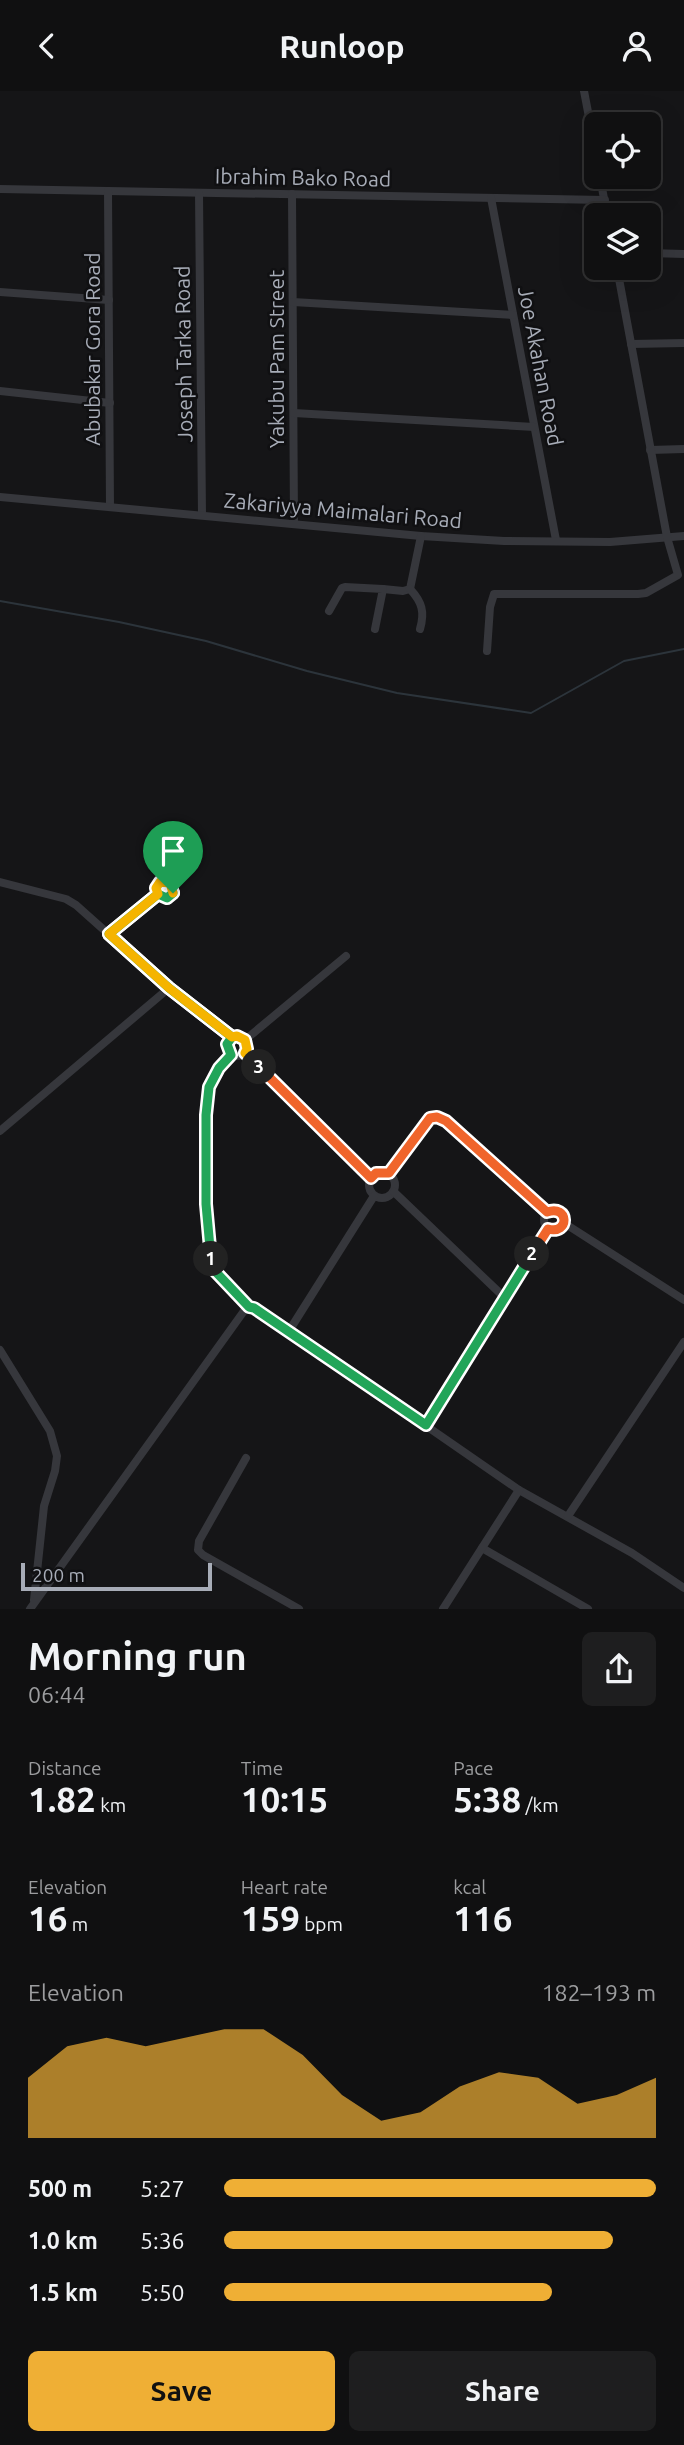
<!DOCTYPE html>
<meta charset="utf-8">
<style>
:root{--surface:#101011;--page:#1e1e1f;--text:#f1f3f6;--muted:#9c9d9f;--line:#303031;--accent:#efaf35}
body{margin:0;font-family:Ubuntu,sans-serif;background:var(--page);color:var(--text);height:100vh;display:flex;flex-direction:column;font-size:26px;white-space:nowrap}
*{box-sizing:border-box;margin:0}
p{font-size:23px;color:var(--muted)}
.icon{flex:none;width:38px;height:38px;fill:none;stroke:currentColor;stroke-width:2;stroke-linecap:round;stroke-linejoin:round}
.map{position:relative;height:1518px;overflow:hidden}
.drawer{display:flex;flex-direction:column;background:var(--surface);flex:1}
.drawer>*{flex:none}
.tools{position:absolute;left:584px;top:21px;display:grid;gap:14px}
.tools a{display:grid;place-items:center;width:77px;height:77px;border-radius:10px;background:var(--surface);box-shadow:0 7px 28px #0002,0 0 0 2px var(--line);font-size:35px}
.scale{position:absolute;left:21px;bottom:18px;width:191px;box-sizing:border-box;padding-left:7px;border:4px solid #a7acb7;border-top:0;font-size:19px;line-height:24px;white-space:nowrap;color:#a7acb7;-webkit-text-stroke:5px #101012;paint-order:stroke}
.pin{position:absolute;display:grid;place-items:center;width:60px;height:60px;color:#fff;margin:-72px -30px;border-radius:50% 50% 50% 0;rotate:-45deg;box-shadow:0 0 7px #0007}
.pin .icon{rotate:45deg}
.km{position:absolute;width:35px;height:35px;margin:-18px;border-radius:50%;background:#222;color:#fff;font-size:19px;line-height:35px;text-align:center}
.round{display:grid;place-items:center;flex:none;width:74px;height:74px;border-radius:10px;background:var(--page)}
.summary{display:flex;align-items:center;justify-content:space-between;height:119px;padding:0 28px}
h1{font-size:38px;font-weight:600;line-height:52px}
.stats{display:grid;grid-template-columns:repeat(3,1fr);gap:10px;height:119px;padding:7px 28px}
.stats div{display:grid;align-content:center}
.stats b{font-size:35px;font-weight:600}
.stats small{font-size:19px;font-weight:400}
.stats p{font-size:19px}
.chart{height:196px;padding:14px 28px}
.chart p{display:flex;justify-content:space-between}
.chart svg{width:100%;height:126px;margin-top:7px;fill:var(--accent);opacity:.7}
.button{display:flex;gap:14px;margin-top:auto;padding:14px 28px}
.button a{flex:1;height:80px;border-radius:10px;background:var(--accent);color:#111;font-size:28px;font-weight:600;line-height:80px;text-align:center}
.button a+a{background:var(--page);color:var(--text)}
ul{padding:0 28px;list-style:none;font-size:23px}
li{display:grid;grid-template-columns:112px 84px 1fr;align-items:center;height:52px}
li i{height:18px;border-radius:9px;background:var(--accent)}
header{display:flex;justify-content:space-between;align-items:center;height:91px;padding:0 28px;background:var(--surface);font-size:32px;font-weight:600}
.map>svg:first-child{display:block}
</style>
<header><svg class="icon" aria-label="back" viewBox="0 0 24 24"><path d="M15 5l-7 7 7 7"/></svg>Runloop<svg class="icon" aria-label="person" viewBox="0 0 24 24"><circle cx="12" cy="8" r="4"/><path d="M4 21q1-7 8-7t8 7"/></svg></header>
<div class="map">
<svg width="684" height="1518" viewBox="0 0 684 1518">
<rect width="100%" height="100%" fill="#151517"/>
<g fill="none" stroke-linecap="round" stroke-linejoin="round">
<!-- stream -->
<path stroke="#2c343b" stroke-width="2" d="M0,510L119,531L206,550L307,580L397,602L531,622L624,570L684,558"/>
<!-- minor -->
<g stroke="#36373c" stroke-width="8">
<path d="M584,0L597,68"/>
<path d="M600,86L607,124"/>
<path d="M0,98L605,109"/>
<path d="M108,100L110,416"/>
<path d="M199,102L202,424"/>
<path d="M292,103L294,432"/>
<path d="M491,107L556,449"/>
<path d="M649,162L684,163"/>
<path d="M0,201L109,209"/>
<path d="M293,211L513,224"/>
<path d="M631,253L684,252"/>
<path d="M0,300L110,312"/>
<path d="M294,322L534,336"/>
<path d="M650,359L684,358"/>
<path d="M0,406L421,445L504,450L610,451L684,445"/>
<path d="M383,498L403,500L410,498L421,445"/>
<path d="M410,498C422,511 425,521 420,538"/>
<path d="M329,520L342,497L345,496L383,498L375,538"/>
<path d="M487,560L490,516L494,503H638L646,502L678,484L667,446L617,177"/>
<circle cx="165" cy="798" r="8"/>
<path d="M0,791L66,808L76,814L169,897L232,946"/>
<path d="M109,843L158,803"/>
<circle cx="237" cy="955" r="10"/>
<path d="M245,949L346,865"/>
<path d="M245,962L371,1087"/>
<path d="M231,964C223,974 215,982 210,994C202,1017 204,1154 213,1177C216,1187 244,1215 254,1217L289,1240L519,1399L632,1462L684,1497"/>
<path d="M0,1040L169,897"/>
<circle cx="382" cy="1094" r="13"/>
<path d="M389,1082L430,1027L437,1026L446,1030L547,1121"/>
<path d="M394,1101L505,1207"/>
<circle cx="554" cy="1129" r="10"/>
<path d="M564,1132L684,1209"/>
<path d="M289,1240L374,1105"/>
<path d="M0,1259L50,1340L57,1365L55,1380L44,1415L34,1509"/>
<path d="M426,1334L548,1138"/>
<path d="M246,1367L199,1450L198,1459L203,1464L299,1518"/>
<path d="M568,1425L684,1251"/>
<path d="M482,1457L588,1518"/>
<path d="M30,1518L244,1220L249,1216"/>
<path d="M443,1518L519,1399"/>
</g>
</g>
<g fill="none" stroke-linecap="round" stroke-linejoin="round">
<defs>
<path id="split-1" d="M173,802L167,807L158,803L109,843L169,897L232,946L227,953L231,964L219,977L209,996L206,1024V1113L211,1168"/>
<path id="split-2" d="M211,1168L213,1178L249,1216L254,1217L426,1334L532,1163"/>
<path id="split-3" d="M259,976L371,1087L376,1082H389L430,1027L437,1026L446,1030L547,1121C569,1113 570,1144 548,1138L532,1163"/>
<path id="split-4" d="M173,802L170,792L160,791L156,797L158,803L109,843L169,897L232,946L237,945L245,949L247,958L245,962L259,976"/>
</defs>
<!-- split-1 casing -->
<use href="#split-1" stroke="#fff" stroke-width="14"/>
<!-- split-2 casing -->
<use href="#split-2" stroke="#fff" stroke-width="14"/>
<!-- split-3 casing -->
<use href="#split-3" stroke="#fff" stroke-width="14"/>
<!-- split-4 casing -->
<use href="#split-4" stroke="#fff" stroke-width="14"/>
<!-- split-1 -->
<use href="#split-1" stroke="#22a559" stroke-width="9"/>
<!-- split-2 -->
<use href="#split-2" stroke="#22a559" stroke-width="9"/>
<!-- split-3 -->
<use href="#split-3" stroke="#f0652b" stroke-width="9"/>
<!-- split-4 -->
<use href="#split-4" stroke="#f5b400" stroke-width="9"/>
</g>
<g text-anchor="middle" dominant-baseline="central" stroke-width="5" stroke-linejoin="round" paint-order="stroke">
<!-- street labels -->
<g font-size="21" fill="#a7acb7" stroke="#101012">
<text transform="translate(303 86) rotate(1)">Ibrahim Bako Road</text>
<text transform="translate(92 258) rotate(-90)">Abubakar Gora Road</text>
<text transform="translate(183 263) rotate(-91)">Joseph Tarka Road</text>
<text transform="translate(276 268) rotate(-90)">Yakubu Pam Street</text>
<text transform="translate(541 275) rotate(79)">Joe Akahan Road</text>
<text transform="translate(343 419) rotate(5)">Zakariyya Maimalari Road</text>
</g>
</g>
</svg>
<div class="tools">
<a><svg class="icon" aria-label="locate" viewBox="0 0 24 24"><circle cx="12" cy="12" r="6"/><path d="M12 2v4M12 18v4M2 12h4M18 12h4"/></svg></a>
<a><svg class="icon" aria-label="layers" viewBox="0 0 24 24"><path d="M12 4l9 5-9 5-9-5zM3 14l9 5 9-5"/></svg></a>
</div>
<div class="scale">200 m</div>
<div class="pin" style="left:173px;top:802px;background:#1e9e55"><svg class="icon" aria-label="arrive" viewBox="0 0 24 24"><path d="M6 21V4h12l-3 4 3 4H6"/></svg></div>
<b class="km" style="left:211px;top:1168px">1</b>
<b class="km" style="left:532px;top:1163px">2</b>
<b class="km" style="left:259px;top:976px">3</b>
</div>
<section class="drawer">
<div class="summary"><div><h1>Morning run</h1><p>06:44</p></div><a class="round"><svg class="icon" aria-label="share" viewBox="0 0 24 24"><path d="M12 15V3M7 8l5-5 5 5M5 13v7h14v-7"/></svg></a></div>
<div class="stats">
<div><p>Distance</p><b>1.82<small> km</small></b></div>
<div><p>Time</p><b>10:15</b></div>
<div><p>Pace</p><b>5:38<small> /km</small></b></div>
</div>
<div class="stats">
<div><p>Elevation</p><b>16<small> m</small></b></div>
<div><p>Heart rate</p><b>159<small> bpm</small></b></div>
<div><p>kcal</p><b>116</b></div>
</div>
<div class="chart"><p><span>Elevation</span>182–193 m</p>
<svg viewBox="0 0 160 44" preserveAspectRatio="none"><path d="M0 44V23L10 12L20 9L30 12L40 9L50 6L60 6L70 15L80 29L90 38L100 35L110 26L120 21L130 23L140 32L150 29L160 23V44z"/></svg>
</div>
<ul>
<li><b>500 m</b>5:27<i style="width:100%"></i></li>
<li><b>1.0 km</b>5:36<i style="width:90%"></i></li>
<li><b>1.5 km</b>5:50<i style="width:76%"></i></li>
</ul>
<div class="button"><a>Save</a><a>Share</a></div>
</section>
